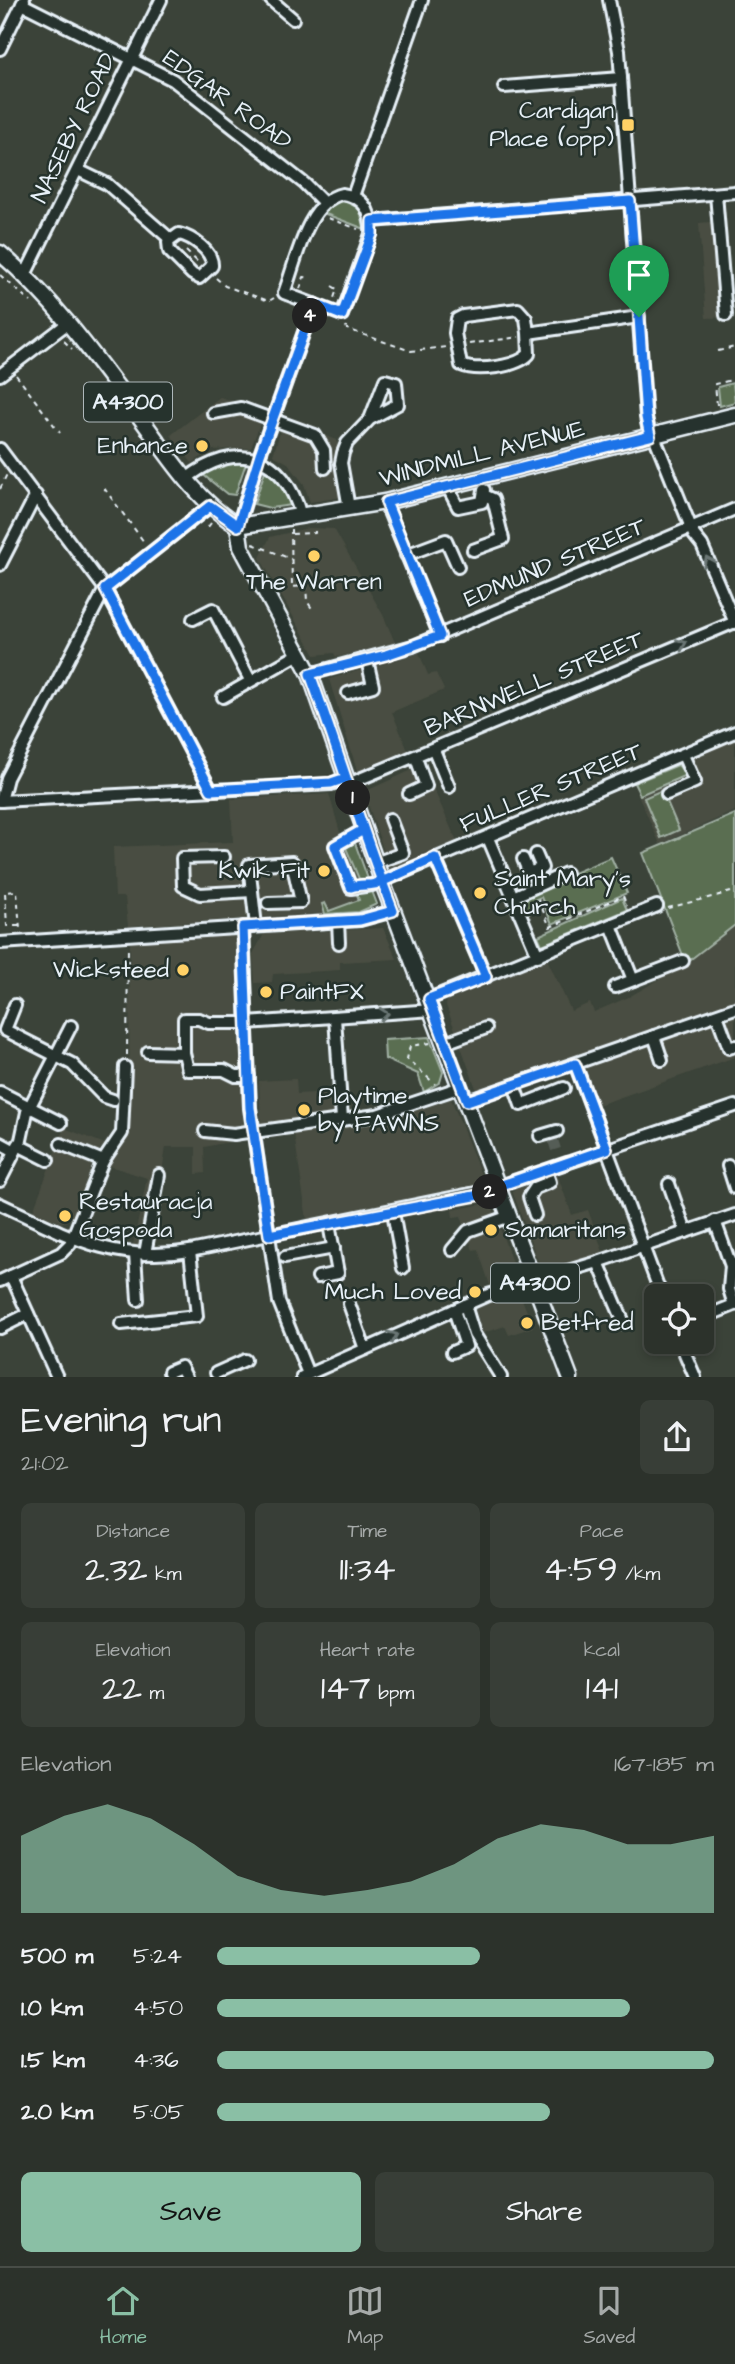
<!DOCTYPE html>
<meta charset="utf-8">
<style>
:root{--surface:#2c322b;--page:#383e37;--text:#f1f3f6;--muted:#a6aaa9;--line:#484d47;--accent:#8abfa5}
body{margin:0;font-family:"Architects Daughter",sans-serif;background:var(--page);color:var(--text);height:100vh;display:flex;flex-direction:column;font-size:26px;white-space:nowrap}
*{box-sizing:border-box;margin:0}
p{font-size:23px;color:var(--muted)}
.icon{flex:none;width:38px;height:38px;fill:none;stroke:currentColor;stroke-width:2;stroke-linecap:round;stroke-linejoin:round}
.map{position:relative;height:1377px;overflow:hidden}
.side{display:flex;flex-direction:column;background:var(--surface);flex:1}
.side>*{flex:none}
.controls{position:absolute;left:644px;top:1284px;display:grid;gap:14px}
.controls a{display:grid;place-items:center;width:70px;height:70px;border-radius:10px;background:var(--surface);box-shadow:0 4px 10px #0003,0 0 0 2px var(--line);font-size:35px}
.pin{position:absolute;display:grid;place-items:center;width:60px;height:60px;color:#fff;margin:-72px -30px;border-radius:50% 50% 50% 0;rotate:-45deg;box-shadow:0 0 7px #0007}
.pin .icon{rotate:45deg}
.km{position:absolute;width:35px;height:35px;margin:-18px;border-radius:50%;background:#222;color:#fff;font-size:19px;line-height:35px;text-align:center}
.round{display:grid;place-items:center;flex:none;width:74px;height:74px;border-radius:10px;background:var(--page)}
.summary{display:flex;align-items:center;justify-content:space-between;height:119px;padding:0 21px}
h1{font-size:38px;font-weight:600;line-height:52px}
.figures{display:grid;grid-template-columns:repeat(3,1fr);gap:10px;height:119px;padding:7px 21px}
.figures div{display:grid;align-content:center;border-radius:10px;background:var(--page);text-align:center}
.figures b{font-size:35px;font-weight:600}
.figures small{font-size:19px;font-weight:400}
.figures p{font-size:19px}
.chart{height:196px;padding:14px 21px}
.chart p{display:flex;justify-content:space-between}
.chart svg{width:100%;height:126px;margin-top:7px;fill:var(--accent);opacity:.7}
.button{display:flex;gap:14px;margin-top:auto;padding:14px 21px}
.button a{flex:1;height:80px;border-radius:10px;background:var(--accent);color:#111;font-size:28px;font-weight:600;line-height:80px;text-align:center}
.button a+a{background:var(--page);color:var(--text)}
ul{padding:0 21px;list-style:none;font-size:23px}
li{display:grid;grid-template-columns:112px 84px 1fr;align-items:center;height:52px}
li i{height:18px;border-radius:9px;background:var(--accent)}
.dock{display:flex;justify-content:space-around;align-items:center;height:98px;border-top:2px solid var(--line);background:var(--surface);font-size:19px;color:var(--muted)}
.dock a{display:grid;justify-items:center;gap:4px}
.dock .current{color:var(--accent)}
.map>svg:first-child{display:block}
</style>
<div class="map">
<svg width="735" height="1377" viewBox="0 0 735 1377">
<rect width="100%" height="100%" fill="#3b4339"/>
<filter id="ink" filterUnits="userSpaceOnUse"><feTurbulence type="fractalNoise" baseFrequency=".0143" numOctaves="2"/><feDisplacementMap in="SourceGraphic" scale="14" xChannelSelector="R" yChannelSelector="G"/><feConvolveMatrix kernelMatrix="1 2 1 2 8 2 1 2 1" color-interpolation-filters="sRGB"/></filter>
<g filter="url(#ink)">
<!-- built -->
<g fill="#4a4e42">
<path d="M722,221L729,317L706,318L699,223Z"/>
<path d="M220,397L264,413L251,448L212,450L192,463L171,435Z"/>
<path d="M284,420L337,440L343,497L310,502L304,484L288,463L273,455Z"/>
<path d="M308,528L334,529L383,615L396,645L336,657L334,653L315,655L260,558L270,537Z"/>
<path d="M419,653L428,675L436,673L444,690L392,712L408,751L358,773L329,679Z"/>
<path d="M735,740V811L660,844L633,783Z"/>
<path d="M423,765L457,842L390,870L364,792Z"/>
<path d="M329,794L341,836L370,907L359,912L128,926L125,897H115L113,847L233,842L231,799Z"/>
<path d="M735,925V1057L598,1105L579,1055L477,1091L446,1005L447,1000L547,959L571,1011L590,1003L594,1012L629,997L682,966Z"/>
<path d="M383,928L397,959L340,962V970L273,974L272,982L255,983L253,954L264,934Z"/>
<path d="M236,935L243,1113L248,1138L204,1147L205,1173L196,1174V1147H166L150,1246L133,1245L147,1178L107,1165L126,1141L129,1126L130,942Z"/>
<path d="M296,1079L297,1094L333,1092L335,1113L261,1124L259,1081Z"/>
<path d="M451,1099L485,1185L307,1220L294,1133L389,1120Z"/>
<path d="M64,1128L105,1144L96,1154L73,1217L62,1223L33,1211Z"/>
<path d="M557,1174L572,1215L588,1210L603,1252L547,1271L540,1267L513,1193L514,1190Z"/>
<path d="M488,1203L492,1205L517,1277L491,1288L478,1249L473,1250L461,1216L453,1217L452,1210Z"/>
<path d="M516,1293L520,1294L533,1327L509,1335L505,1326L483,1333L475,1309Z"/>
</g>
<!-- green -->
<g fill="#5a6e51" stroke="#a1b0a4" stroke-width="2">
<path d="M342,200L359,208L365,229L323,213L330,205Z"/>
<path d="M733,383L735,402L720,406L718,387Z"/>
<path d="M247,460L235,495L227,494L201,473L210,467Z"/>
<path d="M265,471C282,475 287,489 292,505L270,508L254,504Z"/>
<path d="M678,765L686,775L640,795L634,783Z"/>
<path d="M662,790L679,830L661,838L644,798Z"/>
<path d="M735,814V925L686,963L643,853Z"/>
<path d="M355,843L368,879H359L346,848Z"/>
<path d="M611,857L627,893L552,924L541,897L536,899L540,908L527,914L521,899L572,878L571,874Z"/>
<path d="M362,889L372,891L377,904L359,912L325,914L322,904L325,903L329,911L359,900L356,892Z"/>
<path d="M622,898L627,910L542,945L538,936Z"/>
<path d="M429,1037L443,1072L440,1082L424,1092L418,1074L385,1059L384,1040Z"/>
</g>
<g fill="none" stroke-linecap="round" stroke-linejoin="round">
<!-- minor-tunnel -->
<path stroke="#555d56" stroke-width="10" stroke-dasharray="10 5" stroke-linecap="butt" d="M553,1140L557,1153"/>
<defs>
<g id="minor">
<path d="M271,0L293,19"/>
<path d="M609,0L619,51L646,417L650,436"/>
<path d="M22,4L173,80L305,184L324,203"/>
<path d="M0,49L24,0"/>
<path d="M504,87L621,78"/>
<path d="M78,170L107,184L170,239"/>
<path d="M342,194C365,197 372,212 371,234L342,315L284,293C296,263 306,202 342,194Z"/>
<path d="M716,194L726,315"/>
<path d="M353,196L422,0"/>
<path d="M372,221L735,192"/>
<path d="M179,234C192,237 213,251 212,266L199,278L192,274L169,251L168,242Z"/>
<path d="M25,275L161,0"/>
<path d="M528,333L529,354C517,367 477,372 461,365L455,333L457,319L463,316L518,309L526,318L528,333L639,317"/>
<path d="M0,375L68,323"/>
<path d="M213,413L241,408L315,435L324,450L325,468"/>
<path d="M654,436L694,535L702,545L735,623"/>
<path d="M0,449L105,589L211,790"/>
<path d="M186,479C236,440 284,453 301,516"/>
<path d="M447,486L458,507L482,502L484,490"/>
<path d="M385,502L440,636"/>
<path d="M349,508L341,463L343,453L347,443L370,419L385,380L396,383L398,404L370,419"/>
<path d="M238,526L258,460L314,304"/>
<path d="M473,550L503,539L493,499L484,495"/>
<path d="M406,555L446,540L458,567"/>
<path d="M0,565L36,495"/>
<path d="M193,619L213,609L250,680"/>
<path d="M310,674L413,646L735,509"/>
<path d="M348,693L373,686L367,660"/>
<path d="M223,697L299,654"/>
<path d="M434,750L449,787"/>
<path d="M348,784L735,622"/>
<path d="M409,794L426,786L416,758"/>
<path d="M667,794L695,782L683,755"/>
<path d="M0,801L331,784L346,778"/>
<path d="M1,801L7,778L105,589L210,506"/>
<path d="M363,830L335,846L351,888L372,885L392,877L735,732"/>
<path d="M488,838L538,956"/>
<path d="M224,857L182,858L183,886L200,894L252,891"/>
<path d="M435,858L486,977"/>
<path d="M523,859L529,873L542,868L536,854"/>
<path d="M375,863L403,853L390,819"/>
<path d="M513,897L566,873"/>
<path d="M338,921L339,943"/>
<path d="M611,925L633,980"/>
<path d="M256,926L249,865L292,862L301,902L268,903"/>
<path d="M243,927L250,1108L279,1302L308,1374"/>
<path d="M0,943L360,920L393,911"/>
<path d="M615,987L683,961"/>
<path d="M429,999L657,906"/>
<path d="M15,1005L5,1030L72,1064L104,1097L113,1100"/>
<path d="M717,1015L729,1048L735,1046"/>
<path d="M335,1018L342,1119"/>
<path d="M654,1036L662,1060"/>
<path d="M445,1043L486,1028"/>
<path d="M148,1052L184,1053V1019H199L209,1023H247L433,1010"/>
<path d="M184,1053L188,1070H224L236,1076H249"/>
<path d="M575,1064L662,1297"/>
<path d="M514,1085L521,1105L564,1088"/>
<path d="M0,1092L61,1123"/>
<path d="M467,1101L735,1008"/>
<path d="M205,1131L234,1134L254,1131"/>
<path d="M254,1132L377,1115L461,1087"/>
<path d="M540,1136L557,1131"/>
<path d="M0,1143L15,1151"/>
<path d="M61,1144L103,1161"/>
<path d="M18,1145L48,1160"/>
<path d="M728,1166L735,1188"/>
<path d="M0,1181L21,1140L27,1112L71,1026"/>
<path d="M669,1184L686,1232"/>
<path d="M499,1186L735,1106"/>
<path d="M0,1204C66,1235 115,1264 190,1251L500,1188"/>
<path d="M393,1212L403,1268"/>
<path d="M535,1215L529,1197L535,1188L550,1182L546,1171"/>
<path d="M715,1221L731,1266L735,1264"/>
<path d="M452,1250L468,1231L510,1216"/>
<path d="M135,1254L138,1300"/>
<path d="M145,1254L159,1175"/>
<path d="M285,1257L334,1248"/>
<path d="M598,1262L624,1323"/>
<path d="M11,1276L57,1377"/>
<path d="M318,1277L338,1273L329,1224"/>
<path d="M0,1281L61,1253L70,1244L103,1161L122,1133L125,1067"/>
<path d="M349,1304L365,1349"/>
<path d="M465,1305L474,1334L501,1377"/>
<path d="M702,1318L734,1305L729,1289L731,1266"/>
<path d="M121,1324L197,1316L190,1251"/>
<path d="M0,1328L28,1314"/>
<path d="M680,1342L695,1377"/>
<path d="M452,1352L466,1346L454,1310"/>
<path d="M169,1372L181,1367L186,1377"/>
<path d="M216,1373L245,1360"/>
<path d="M302,1377L488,1295L598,1262L735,1215"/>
</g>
<g id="major">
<path d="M0,253C56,301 98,361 142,420C170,458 197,501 238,526"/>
<path d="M238,526L241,547L310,674L385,889L570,1377"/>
<path d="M238,526L385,502L735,415"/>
</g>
</defs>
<!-- minor casing -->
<use href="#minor" stroke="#e8f1f8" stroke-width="16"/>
<!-- major casing -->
<use href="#major" stroke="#e8f1f8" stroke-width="19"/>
<!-- path -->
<g stroke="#e8f1f8" stroke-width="2" stroke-dasharray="5 5" stroke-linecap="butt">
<path d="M328,218L358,229"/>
<path d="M186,251L200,264"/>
<path d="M0,275L31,302"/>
<path d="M216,278L225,286L269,301L274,298"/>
<path d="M332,286L337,289L333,301"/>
<path d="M300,289L304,277L311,278"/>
<path d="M346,326L347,329L411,351L446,347"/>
<path d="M64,341L72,349"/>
<path d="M469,344L519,337"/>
<path d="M718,351L735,347"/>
<path d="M16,375L60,433"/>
<path d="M717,405L715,384L732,380"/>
<path d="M104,488L144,542"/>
<path d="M0,489L7,474"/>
<path d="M208,527L211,523"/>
<path d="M291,529L292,587L306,586L307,601L313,610"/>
<path d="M292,534L315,533V527"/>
<path d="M253,544L291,559"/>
<path d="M538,899L550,927L623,896L627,906"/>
<path d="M668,908L735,891"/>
<path d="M19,926H7L5,892L17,891L20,929"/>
<path d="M430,1043L410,1046L407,1059L435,1084"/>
<path d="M127,1055L128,945"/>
</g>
<!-- minor -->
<use href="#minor" stroke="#26332d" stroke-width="10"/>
<!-- major -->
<use href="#major" stroke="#26332d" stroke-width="14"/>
</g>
<!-- one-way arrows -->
<defs><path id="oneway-chevron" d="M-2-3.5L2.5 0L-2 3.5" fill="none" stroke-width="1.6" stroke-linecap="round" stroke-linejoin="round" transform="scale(1.75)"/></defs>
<g stroke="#6a7674">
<use href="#oneway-chevron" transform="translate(708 561) rotate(-113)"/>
<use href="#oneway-chevron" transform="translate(682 644) rotate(-23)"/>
<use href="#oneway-chevron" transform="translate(384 1014) rotate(-5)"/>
<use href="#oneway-chevron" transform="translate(393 1336) rotate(-24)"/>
</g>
</g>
<g fill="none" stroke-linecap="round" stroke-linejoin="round" filter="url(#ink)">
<defs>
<path id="route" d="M639,317L646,417L650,436L386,502L440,636L386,655L310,674C339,753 363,833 393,911L360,920L243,927L250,1108L269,1235L485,1194L500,1188L499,1186L607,1149L575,1064L467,1101L429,999L486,977L435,858L397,875C390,878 382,882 375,884C367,886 360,884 351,887L335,846L363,830L346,778L331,783L211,790L105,589L210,506L238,526L260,454L314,304L342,315L372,234V221L630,201L639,317"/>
</defs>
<!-- route casing -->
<use href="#route" stroke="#fff" stroke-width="14"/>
<!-- route -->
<use href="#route" stroke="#1a73e8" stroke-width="9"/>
</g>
<!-- markers -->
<g fill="#ffd166" stroke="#26332d" stroke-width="2.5">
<rect x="621" y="118" width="14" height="14" rx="3.5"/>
<circle cx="202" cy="446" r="7"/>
<circle cx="314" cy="556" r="7"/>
<circle cx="324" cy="871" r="7"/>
<circle cx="480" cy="893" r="7"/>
<circle cx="183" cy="970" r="7"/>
<circle cx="266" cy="992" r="7"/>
<circle cx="304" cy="1110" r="7"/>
<circle cx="65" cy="1216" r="7"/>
<circle cx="491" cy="1230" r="7"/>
<circle cx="475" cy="1292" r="7"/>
<circle cx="527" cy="1323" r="7"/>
</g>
<g text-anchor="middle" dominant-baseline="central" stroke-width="5" stroke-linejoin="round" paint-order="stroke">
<!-- shield labels -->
<g fill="#26332d" stroke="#aeb8bb" stroke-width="2">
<rect x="84" y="382.5" width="88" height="39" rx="5"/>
<rect x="491" y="1263.5" width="88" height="39" rx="5"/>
</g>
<g font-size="23" font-weight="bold" fill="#e8f1f8">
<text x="128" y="402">A4300</text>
<text x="535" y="1283">A4300</text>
</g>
<!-- street labels -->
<g font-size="24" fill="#e8f1f8" stroke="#26332d">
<text transform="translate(227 100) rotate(36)">EDGAR ROAD</text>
<text transform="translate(74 128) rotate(-64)">NASEBY ROAD</text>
<text transform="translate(482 454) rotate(-14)">WINDMILL AVENUE</text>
<text transform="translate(555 563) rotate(-23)">EDMUND STREET</text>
<text transform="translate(534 684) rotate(-23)">BARNWELL STREET</text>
<text transform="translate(551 788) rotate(-23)">FULLER STREET</text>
</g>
<!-- poi labels -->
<g font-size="24" fill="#e8f1f8" stroke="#26332d" text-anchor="start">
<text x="614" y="111" text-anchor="end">Cardigan<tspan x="614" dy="28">Place (opp)</tspan></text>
<text x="188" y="446" text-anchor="end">Enhance</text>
<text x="314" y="582" text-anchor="middle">The Warren</text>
<text x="310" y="871" text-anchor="end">Kwik Fit</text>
<text x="494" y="879">Saint Mary's<tspan x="494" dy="28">Church</tspan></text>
<text x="169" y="970" text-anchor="end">Wicksteed</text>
<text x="280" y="992">PaintFX</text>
<text x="318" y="1096">Playtime<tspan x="318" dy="28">by FAWNS</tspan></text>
<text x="79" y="1202">Restauracja<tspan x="79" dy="28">Gospoda</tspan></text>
<text x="505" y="1230">Samaritans</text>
<text x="461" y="1292" text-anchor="end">Much Loved</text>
<text x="541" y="1323">Betfred</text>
</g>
</g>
</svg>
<div class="controls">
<a><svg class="icon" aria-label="locate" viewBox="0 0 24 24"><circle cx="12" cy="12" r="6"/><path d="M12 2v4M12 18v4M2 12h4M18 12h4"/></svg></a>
</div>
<div class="pin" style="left:639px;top:317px;background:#1e9e55"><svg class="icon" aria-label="arrive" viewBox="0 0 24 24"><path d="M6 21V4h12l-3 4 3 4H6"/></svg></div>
<b class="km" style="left:353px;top:798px">1</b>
<b class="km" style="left:490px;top:1192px">2</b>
<b class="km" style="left:310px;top:316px">4</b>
</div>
<section class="side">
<div class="summary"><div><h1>Evening run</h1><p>21:02</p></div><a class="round"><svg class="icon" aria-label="share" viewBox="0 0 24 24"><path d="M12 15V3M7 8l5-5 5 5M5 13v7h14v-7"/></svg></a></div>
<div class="figures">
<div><p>Distance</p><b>2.32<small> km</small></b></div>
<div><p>Time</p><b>11:34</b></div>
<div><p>Pace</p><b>4:59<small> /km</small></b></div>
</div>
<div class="figures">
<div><p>Elevation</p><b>22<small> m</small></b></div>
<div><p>Heart rate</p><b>147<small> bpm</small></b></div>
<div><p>kcal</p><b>141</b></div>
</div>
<div class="chart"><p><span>Elevation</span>167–185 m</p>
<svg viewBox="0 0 160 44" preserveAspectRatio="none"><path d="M0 44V17L10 10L20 6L30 11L40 20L50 31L60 36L70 38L80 36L90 33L100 27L110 18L120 13L130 15L140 20L150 20L160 17V44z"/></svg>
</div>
<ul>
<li><b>500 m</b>5:24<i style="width:53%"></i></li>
<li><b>1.0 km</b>4:50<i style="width:83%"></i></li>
<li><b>1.5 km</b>4:36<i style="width:100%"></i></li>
<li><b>2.0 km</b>5:05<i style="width:67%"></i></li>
</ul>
<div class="button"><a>Save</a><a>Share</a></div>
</section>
<nav class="dock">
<a class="current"><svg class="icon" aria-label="home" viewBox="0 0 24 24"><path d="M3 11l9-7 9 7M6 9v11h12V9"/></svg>Home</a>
<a><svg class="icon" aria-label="map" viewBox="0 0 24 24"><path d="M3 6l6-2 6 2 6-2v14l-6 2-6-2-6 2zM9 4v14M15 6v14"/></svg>Map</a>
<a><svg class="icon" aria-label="saved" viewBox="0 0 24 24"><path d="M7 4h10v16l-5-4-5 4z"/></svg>Saved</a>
</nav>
